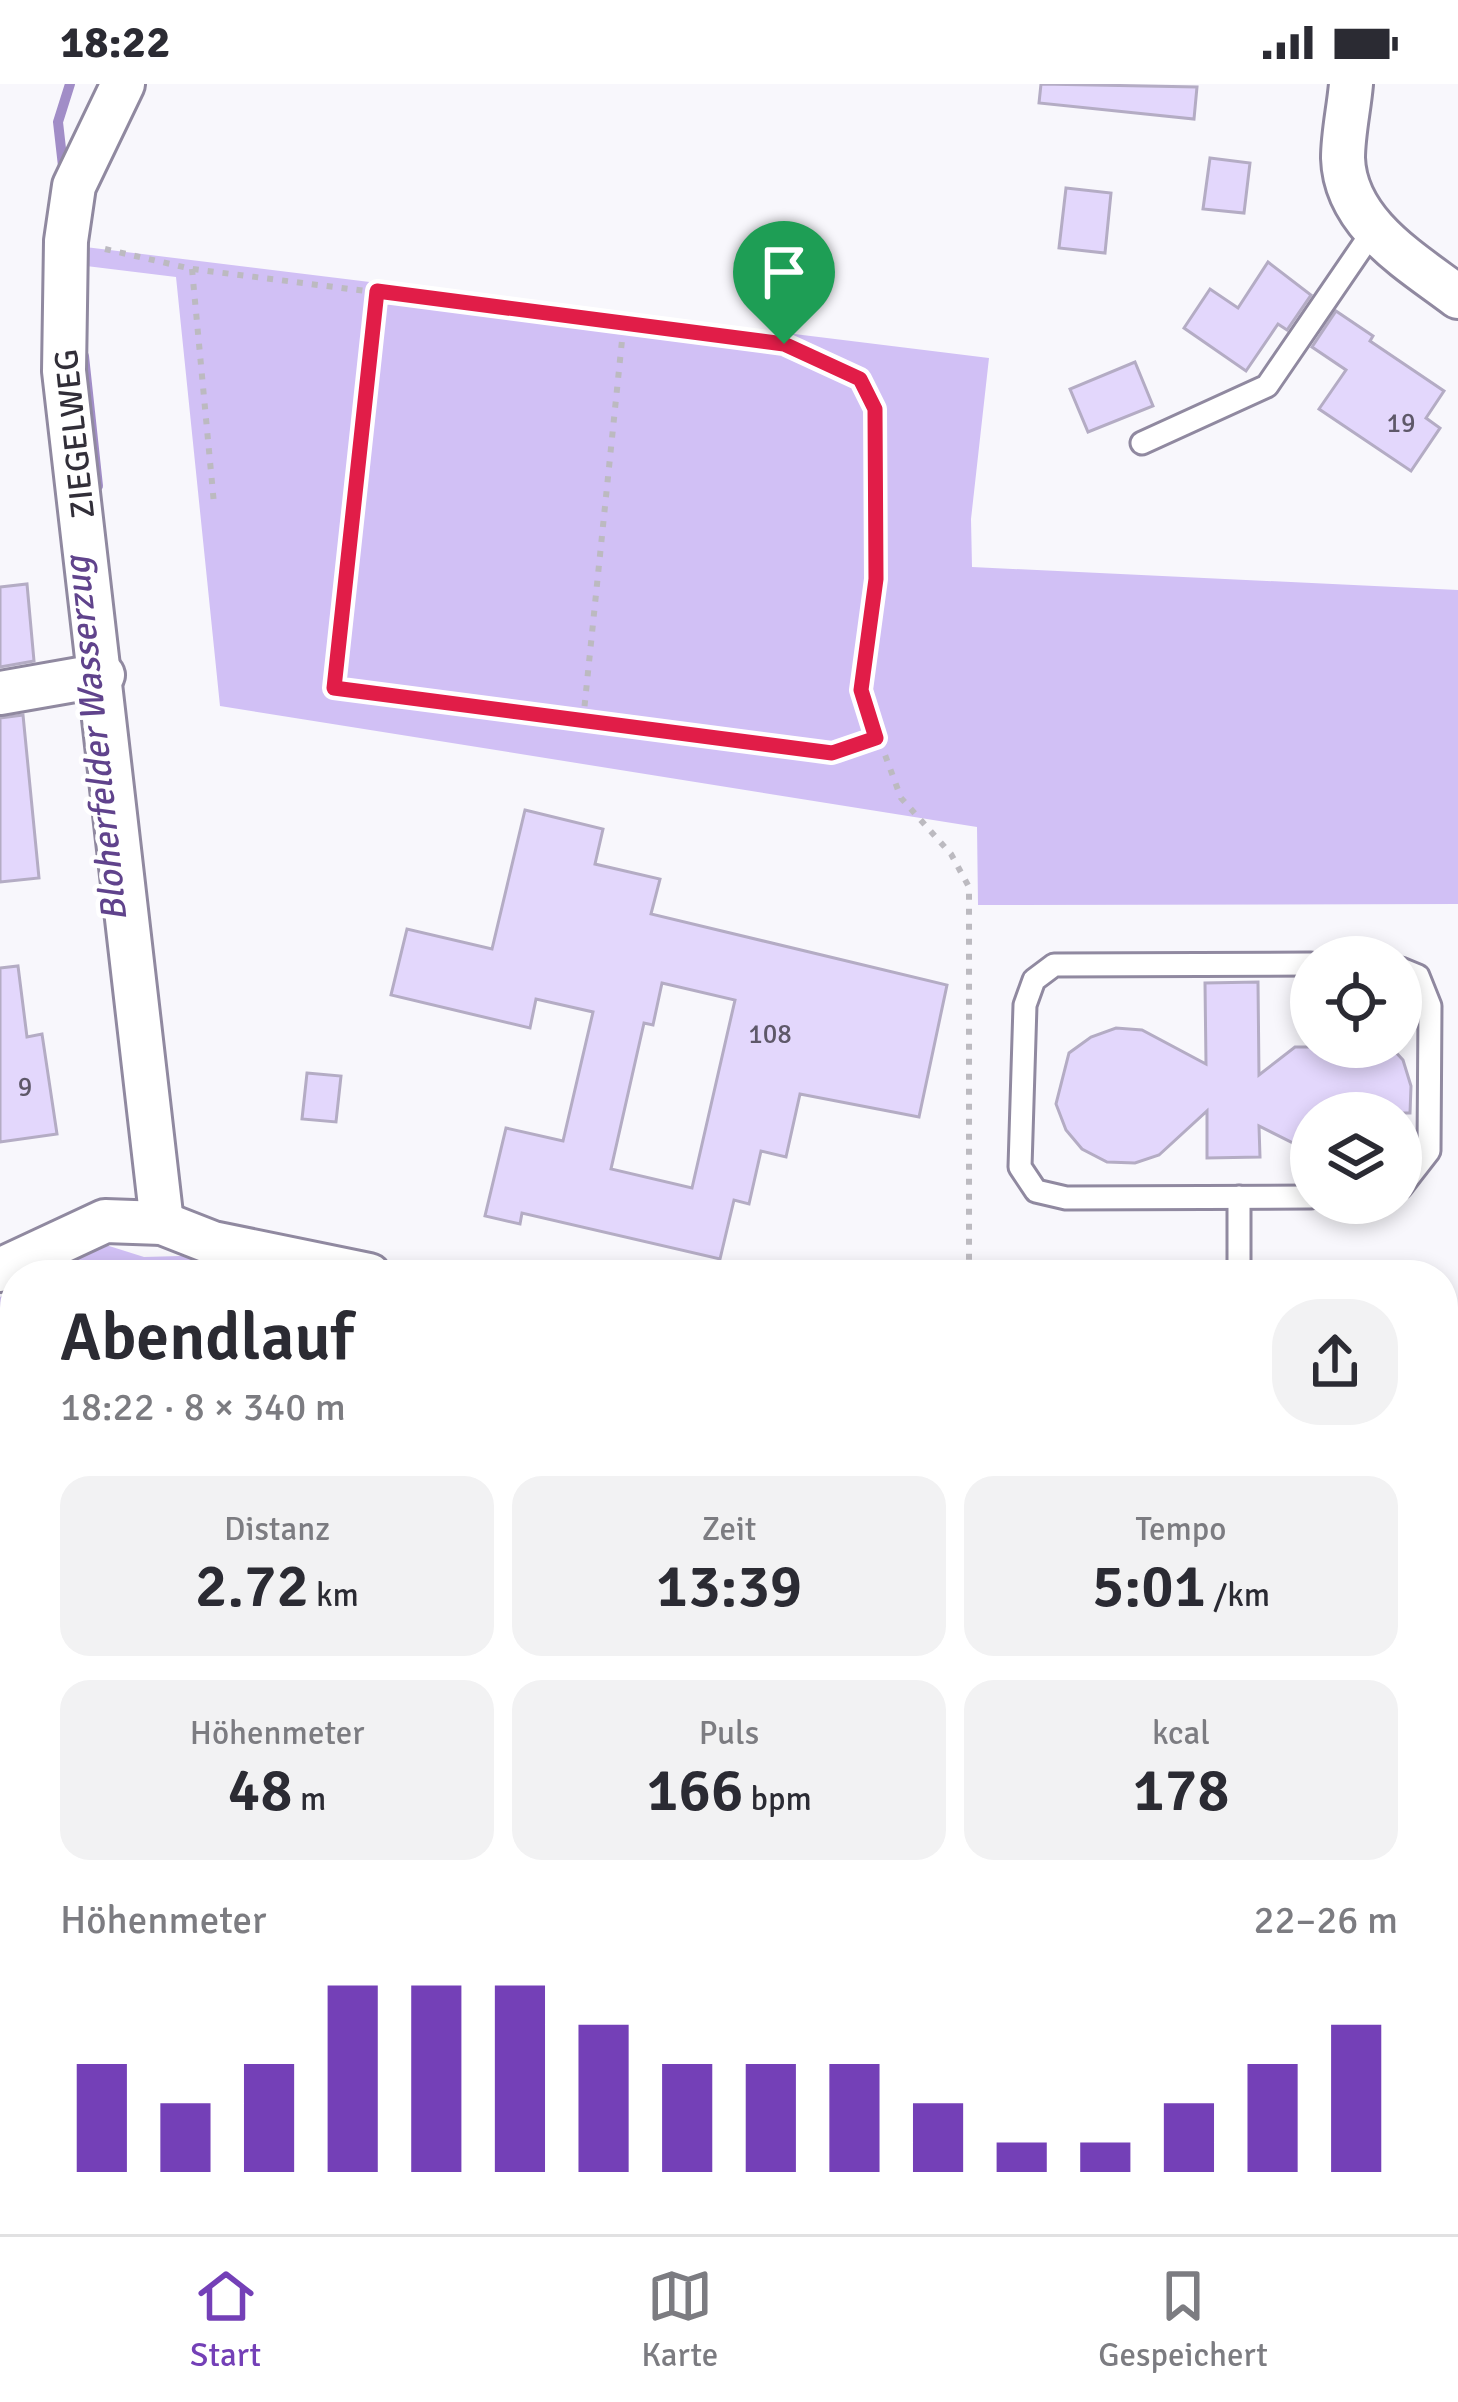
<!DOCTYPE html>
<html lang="de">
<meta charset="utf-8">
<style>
:root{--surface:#fff;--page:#f2f2f3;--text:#2b2b33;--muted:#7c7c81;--line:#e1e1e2;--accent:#7440b7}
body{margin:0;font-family:Signika,sans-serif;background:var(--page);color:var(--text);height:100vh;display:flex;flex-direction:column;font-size:45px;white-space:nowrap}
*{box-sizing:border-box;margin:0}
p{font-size:39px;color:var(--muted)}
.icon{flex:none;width:66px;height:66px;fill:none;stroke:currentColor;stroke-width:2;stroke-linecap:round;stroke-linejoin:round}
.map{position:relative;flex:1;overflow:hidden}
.side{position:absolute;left:0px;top:1176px;width:1458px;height:975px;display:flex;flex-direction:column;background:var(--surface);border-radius:48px 48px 0 0;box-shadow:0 6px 18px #0003}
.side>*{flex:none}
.buttons{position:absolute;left:1290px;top:852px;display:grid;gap:24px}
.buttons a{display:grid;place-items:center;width:132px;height:132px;border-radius:50%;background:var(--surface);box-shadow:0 6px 18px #0003;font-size:60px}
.pin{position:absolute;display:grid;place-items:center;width:102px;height:102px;color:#fff;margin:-123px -51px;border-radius:50% 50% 50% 0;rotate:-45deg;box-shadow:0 0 12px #0007}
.pin .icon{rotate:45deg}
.round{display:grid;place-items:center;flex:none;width:126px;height:126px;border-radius:48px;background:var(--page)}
.overview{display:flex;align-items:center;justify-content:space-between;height:204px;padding:0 60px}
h1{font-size:66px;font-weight:600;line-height:90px}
.figures{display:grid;grid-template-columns:repeat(3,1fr);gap:18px;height:204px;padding:12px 60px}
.figures div{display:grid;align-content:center;border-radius:30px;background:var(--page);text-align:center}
.figures b{font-size:60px;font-weight:600}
.figures small{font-size:33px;font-weight:400}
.figures p{font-size:33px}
.chart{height:336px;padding:24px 60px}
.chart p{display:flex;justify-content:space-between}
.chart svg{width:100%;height:216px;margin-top:12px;stroke:var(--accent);stroke-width:6}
.status{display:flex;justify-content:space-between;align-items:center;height:84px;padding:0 60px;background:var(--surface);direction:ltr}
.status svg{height:33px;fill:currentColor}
.menu{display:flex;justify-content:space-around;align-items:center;height:168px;border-top:3px solid var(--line);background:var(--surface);font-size:33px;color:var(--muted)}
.menu a{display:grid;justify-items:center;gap:6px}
.menu .current{color:var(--accent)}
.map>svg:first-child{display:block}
</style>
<div class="status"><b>18:22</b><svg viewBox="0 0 49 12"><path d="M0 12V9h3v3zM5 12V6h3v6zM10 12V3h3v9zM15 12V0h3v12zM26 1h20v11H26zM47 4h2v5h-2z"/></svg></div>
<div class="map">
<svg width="1458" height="2150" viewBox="0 0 1458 2150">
<rect width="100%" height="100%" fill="#f8f7fc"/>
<!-- green -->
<g fill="#d1c0f5">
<path d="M77,162L989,274L971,435L972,483L1458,506V820L978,821L977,743L220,622L176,193L78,181Z"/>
<path d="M106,1161L144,1173L217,1171V1191H45Z"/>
<path d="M15,1206V1582L0,1534V1213Z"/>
<path d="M15,1836V2136H365L370,2150H0V1840Z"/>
</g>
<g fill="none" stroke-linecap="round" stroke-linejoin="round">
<!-- stream -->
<g stroke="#a18dc7" stroke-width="10">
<path d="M64,91L58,38L70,0"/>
<path d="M84,272L98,402"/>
<path d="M200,1172V1191"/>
<path d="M355,2136L360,2150"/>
</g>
</g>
<!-- building -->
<g fill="#e3d7fc" stroke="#b4acc4" stroke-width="3" fill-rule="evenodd">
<path d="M1041,0L1197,3L1194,35L1039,19Z"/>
<path d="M1210,74L1250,79L1244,129L1203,125Z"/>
<path d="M1066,104L1111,109L1105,169L1059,164Z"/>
<path d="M1268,178L1311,211L1287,246L1278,240L1246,287L1184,244L1210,205L1238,224Z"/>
<path d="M1336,227L1373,252L1370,257L1444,307L1426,334L1440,344L1411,387L1319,325L1346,286L1312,263Z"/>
<path d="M1135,278L1153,322L1088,348L1070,305Z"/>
<path d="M27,500L34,577L0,583V503Z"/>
<path d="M23,631L39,794L0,798V634Z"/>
<path d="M525,726L603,745L595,780L660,795L651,830L947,901L919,1033L800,1010L786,1073L761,1067L749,1120L734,1116L720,1175L522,1129L520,1140L485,1132L506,1044L563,1057L593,928L536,915L530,944L391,911L407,845L492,865ZM662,899L735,916L692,1104L611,1085L644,939L653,941Z"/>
<path d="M18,882L27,953L42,950L57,1050L0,1058V884Z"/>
<path d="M1258,898L1259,991L1295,963H1391L1403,976L1411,1002L1410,1029H1311V1068L1259,1042L1260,1073L1207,1074V1027L1159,1071L1135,1079L1107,1078L1082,1065L1066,1046L1056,1020L1069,969L1091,953L1116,944L1142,946L1206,980L1205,899Z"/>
<path d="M307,989L341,992L336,1038L302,1035Z"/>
</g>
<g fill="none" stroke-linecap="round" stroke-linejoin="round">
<defs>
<g id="service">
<path d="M1142,359L1267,302L1375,144"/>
<path d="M1311,880L1054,881L1034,896L1025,921L1020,1083L1036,1107L1066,1114L1311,1113"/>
<path d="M1401,885L1418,892L1430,922L1429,1067L1401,1103"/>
<path d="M1239,1191V1113"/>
<path d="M608,2150L626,2136"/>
</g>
<g id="minor">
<path d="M123,0L74,102L66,157L64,287L162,1139"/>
<path d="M1351,0C1349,24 1343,50 1343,74C1345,140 1412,178 1458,213"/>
<path d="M0,609L103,591"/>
<path d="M0,1186L105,1137L162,1139L213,1159L369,1191"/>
<path d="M1443,1270H1458"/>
<path d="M1443,2102L1458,2111"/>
<path d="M1394,2150L1397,2136"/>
</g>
</defs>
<!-- service casing -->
<use href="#service" stroke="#9089a0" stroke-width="27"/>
<!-- minor casing -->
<use href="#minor" stroke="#9089a0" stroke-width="48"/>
<!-- path -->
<g stroke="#bcbac0" stroke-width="6" stroke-dasharray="6 9" stroke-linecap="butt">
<path d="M105,165L192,185L785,260L860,295L875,325L876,495L861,606L901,714L951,770L969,803V1191"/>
<path d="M192,185L214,420"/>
<path d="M377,207L334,604L832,669L876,654"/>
<path d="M583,637L624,237"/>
<path d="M0,1247L15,1241"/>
<path d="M0,1718L15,1715"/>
<path d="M287,2136L293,2150"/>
<path d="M1009,2150L1026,2136"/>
</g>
<!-- service -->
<use href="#service" stroke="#fff" stroke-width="21"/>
<!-- minor -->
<use href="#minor" stroke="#fff" stroke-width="42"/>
</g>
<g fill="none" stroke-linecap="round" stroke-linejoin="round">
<defs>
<path id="route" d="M377,207L784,260L860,295L875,325L876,495L861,606L876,654L832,669L334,604Z"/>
</defs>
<!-- route casing -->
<use href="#route" stroke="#fff" stroke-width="24"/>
<!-- route -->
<use href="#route" stroke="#e11d48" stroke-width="15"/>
</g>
<g text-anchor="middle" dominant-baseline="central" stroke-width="9" stroke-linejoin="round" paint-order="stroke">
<!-- number labels -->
<g font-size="27" fill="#5e5869">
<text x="1401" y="339">19</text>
<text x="770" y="950">108</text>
<text x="25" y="1003">9</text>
</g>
<!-- street labels -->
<g font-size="33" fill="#312e38" stroke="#fff">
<text transform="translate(75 350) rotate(-96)">ZIEGELWEG</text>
</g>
<!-- water labels -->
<g font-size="36" font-style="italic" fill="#60438c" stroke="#fff">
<text transform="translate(96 655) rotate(-96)">Bloherfelder Wasserzug</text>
</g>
</g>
</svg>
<div class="buttons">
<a><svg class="icon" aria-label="locate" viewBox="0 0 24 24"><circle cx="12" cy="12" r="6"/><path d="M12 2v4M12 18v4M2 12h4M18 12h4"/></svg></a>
<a><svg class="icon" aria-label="layers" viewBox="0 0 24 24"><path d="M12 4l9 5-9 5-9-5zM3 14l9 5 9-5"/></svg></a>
</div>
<div class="pin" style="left:784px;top:260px;background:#1e9e55"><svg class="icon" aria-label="arrive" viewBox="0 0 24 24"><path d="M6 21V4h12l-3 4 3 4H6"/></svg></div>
<section class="side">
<div class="overview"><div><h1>Abendlauf</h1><p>18:22 · 8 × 340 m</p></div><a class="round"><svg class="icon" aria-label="share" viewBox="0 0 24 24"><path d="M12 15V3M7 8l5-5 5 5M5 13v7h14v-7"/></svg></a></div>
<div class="figures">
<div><p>Distanz</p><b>2.72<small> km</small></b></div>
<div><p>Zeit</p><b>13:39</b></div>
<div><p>Tempo</p><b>5:01<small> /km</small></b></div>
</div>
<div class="figures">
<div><p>Höhenmeter</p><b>48<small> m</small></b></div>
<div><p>Puls</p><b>166<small> bpm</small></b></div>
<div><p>kcal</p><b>178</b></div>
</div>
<div class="chart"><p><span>Höhenmeter</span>22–26 m</p>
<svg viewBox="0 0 160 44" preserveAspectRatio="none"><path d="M5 44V22M15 44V30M25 44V22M35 44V6M45 44V6M55 44V6M65 44V14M75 44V22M85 44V22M95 44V22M105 44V30M115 44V38M125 44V38M135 44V30M145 44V22M155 44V14"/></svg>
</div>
</section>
</div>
<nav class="menu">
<a class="current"><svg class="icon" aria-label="home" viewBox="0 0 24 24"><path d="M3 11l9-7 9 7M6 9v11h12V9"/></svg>Start</a>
<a><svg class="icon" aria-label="map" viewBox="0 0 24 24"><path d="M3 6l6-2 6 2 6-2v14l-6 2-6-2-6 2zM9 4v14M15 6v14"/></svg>Karte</a>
<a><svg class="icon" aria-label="saved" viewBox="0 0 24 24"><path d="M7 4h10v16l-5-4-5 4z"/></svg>Gespeichert</a>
</nav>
